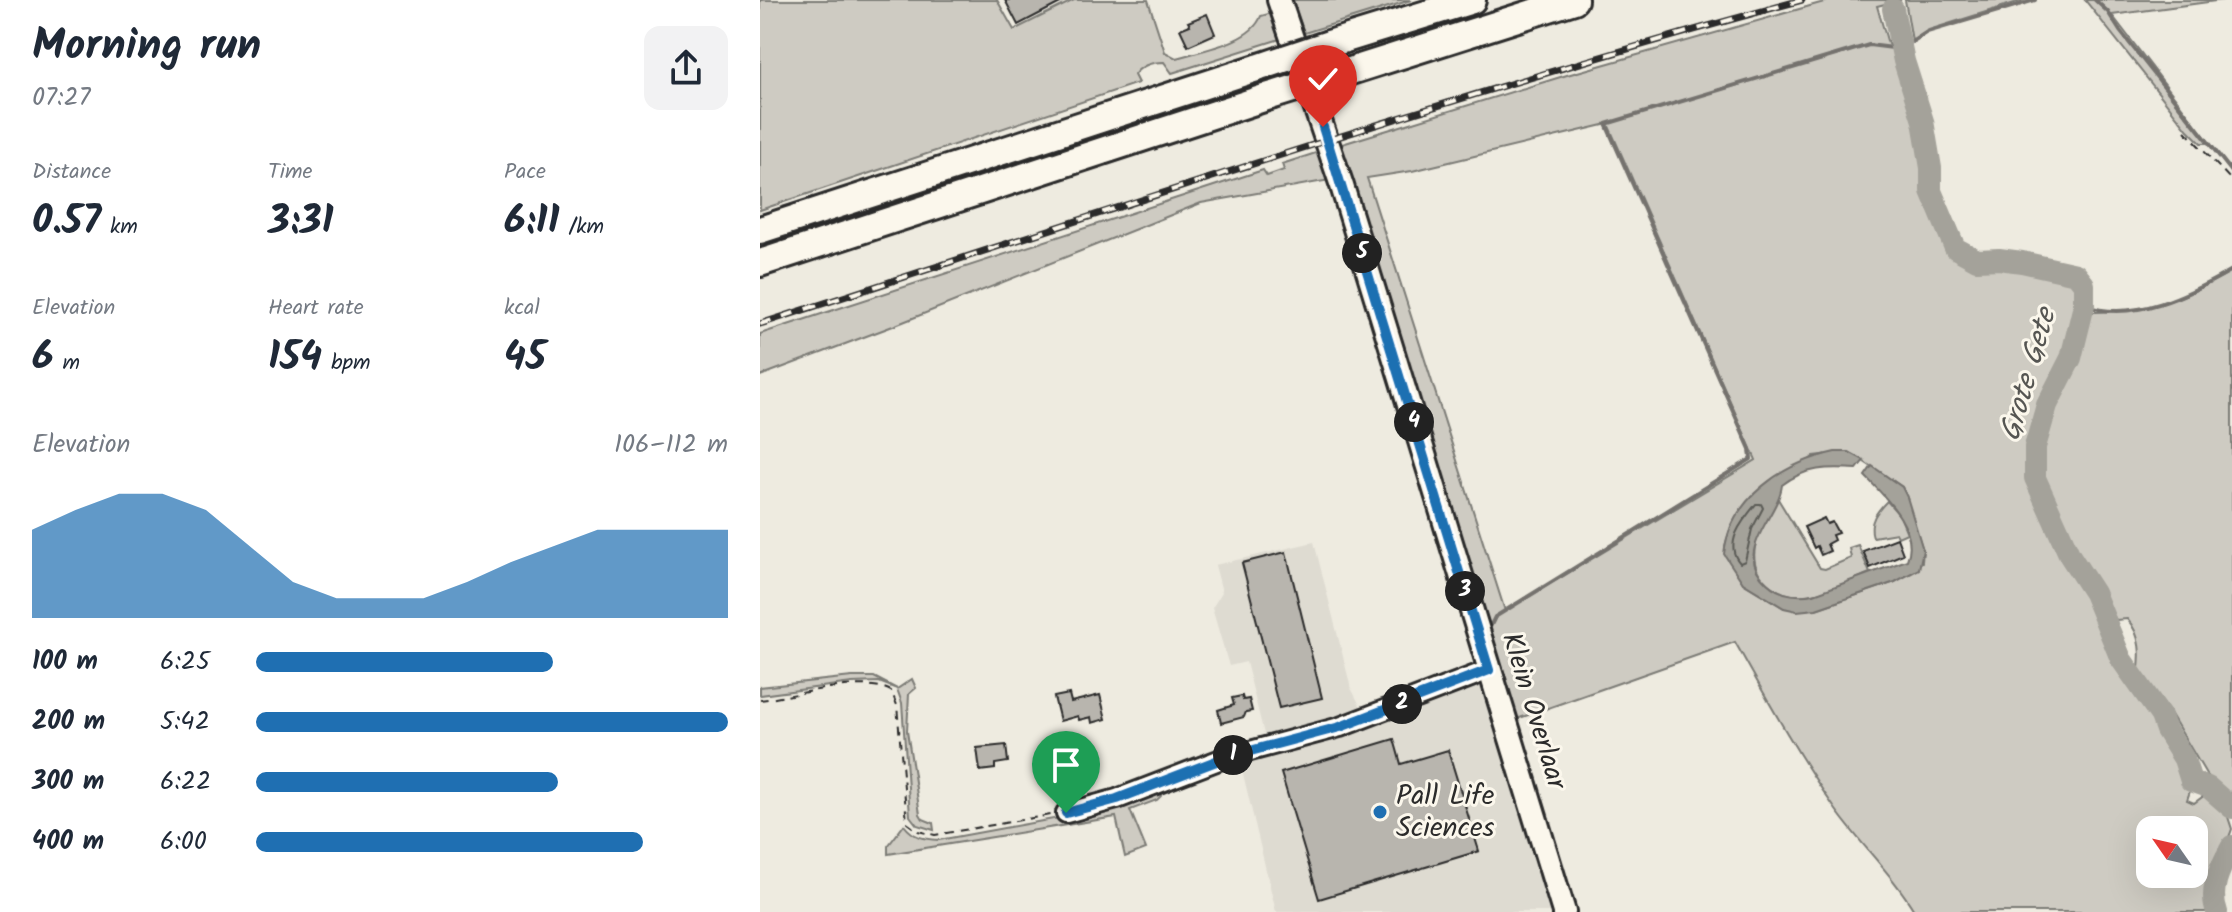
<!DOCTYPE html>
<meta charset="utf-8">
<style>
:root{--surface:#fff;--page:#f2f2f3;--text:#1f2937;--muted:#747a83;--accent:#1f6fb2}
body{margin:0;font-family:Kalam,sans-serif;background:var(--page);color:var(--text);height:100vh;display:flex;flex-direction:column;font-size:30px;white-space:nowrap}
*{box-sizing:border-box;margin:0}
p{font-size:26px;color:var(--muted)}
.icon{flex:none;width:44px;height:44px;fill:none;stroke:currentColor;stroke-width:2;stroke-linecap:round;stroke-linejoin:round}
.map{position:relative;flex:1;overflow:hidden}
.panel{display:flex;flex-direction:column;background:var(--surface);width:760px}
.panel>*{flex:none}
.needle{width:52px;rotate:304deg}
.tools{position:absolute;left:1376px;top:816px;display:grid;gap:16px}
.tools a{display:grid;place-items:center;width:72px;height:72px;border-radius:16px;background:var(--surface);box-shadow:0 8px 32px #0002;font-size:40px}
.pin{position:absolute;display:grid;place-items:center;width:68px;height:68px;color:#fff;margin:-82px -34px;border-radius:50% 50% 50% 0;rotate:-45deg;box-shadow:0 0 8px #0007}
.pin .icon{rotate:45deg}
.km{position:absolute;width:40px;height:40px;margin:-20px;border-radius:50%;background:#222;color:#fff;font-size:22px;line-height:40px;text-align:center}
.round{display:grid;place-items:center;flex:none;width:84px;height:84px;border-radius:16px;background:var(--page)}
.headline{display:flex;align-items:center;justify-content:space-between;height:136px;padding:0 32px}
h1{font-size:44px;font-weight:700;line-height:60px}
.stats{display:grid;grid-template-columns:repeat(3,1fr);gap:12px;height:136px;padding:8px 32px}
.stats div{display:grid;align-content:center}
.stats b{font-size:40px;font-weight:700}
.stats small{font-size:22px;font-weight:400}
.stats p{font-size:22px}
.chart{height:224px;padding:16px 32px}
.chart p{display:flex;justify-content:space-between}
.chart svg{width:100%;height:144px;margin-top:8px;fill:var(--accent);opacity:.7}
ul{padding:0 32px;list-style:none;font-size:26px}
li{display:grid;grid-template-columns:128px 96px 1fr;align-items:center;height:60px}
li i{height:20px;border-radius:10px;background:var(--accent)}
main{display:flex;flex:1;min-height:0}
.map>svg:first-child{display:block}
</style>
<main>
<section class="panel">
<div class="headline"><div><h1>Morning run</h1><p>07:27</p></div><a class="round"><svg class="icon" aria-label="share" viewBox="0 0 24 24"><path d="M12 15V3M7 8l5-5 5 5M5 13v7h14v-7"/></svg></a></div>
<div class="stats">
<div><p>Distance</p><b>0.57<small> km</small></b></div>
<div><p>Time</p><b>3:31</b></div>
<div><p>Pace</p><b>6:11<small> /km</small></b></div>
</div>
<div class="stats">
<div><p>Elevation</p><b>6<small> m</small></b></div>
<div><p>Heart rate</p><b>154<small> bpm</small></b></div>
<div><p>kcal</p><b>45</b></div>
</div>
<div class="chart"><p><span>Elevation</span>106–112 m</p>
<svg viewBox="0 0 160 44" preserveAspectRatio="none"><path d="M0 44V17L10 11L20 6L30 6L40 11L50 22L60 33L70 38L80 38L90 38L100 33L110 27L120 22L130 17L140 17L150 17L160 17V44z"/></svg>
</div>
<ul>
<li><b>100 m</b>6:25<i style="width:63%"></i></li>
<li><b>200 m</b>5:42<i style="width:100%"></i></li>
<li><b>300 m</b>6:22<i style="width:64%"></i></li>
<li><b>400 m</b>6:00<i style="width:82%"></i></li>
</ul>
</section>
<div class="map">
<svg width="1472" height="912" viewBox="0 0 1472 912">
<rect width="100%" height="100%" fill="#eeebe0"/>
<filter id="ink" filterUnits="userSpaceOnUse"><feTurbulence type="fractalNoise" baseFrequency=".0125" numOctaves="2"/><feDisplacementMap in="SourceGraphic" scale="16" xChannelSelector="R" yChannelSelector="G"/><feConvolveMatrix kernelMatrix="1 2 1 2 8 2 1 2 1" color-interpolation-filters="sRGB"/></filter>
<g filter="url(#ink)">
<!-- built -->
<g fill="#dedbd1">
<path d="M554,542L591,688L604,713L506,742L486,662L469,666L452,608L462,592L455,565Z"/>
<path d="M717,684L725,690L794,912H516L479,757Z"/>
</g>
<!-- green -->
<g fill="#cecbc2" stroke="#7c7b76" stroke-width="2" fill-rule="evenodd">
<path d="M0,0H237L254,30L314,0H388L405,52L416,58C442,50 491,43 501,16L512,13L520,39L412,73L404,62C393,62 381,65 374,75L378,83L0,210Z"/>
<path d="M533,0H651L544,33Z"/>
<path d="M1071,0H1141L1117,6L1128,44L1135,50L1138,59L1161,132L1165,193L1172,213L1194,253L1214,266L1254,265L1307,277L1314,281L1318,291L1331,290L1333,297L1330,312C1388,313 1422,300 1472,271V800L1446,774L1409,711L1378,676C1381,657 1382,635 1367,619L1356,620L1302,524L1290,528L1312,571L1333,602L1359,670L1395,715L1401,733L1417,755L1430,791L1427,800L1434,803L1445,795H1450L1467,814L1472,829C1463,857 1440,882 1451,912H1155C1133,875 1101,845 1076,810C1039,757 1007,699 975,642L754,720L579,145L807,75ZM848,124L996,460L745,611L607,178L652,171ZM1089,452L1142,487L1163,550L1162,562L1135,582L1056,609L1024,608L983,583L965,546L971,526L1054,456ZM1390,830H1434V874H1390Z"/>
<path d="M1145,0H1264L1169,30L1152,41Z"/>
<path d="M1325,0H1463L1352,15L1450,143H1441L1428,130Z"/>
<path d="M562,151L570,180L441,203L133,326L0,376V334L503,170L507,176L524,170L522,164Z"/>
<path d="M1018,499L1060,568L1065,569L1091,558L1089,548L1098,545L1110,573C1090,581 1067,593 1045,595C1033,597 1021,593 1011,586C978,562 1001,525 1018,499Z"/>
<path d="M1127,501L1140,516L1147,533L1138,537L1136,533L1113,537C1108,522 1117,511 1127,501Z"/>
<path d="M92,677H114L137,689L152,679L156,688L149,694L147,731L160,814L163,819L173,823L174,830L157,825L150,816L142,703L137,689L119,682L92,683L0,695V687Z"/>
<path d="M399,789L401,796L397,800L370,810L386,849L365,857L356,817L128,854V846L144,825C154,838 164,839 179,840L348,809Z"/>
</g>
<!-- water -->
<path fill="#a4a29a" stroke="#74726e" stroke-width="2" d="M1075,452H1089L1104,460L1097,469C1069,467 1045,467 1022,485C1018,518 971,551 1007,583C1020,595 1037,597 1054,594L1147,560C1160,529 1124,496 1105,476L1112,466L1142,487L1147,497L1163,550L1159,569L1135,582L1056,609L1037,611L1024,608L983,583L964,554C970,498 1024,463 1075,452Z"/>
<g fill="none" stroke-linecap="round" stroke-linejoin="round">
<!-- shore -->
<path stroke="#5b5b57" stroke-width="2" d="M996,504H1001L1003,508L992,529L985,561L980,563C963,544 982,521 996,504Z"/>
<!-- stream -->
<g stroke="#74726e" stroke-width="4">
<path d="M1335,0L1348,12L1360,31L1472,172"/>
<path d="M1324,305C1372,324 1430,294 1472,270"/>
<path d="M730,627L735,617L991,459L990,449L846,124L1109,45L1141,49L1167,32L1275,0"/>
</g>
<!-- river -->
<g stroke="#a4a29a" stroke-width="22">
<path d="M1133,9L1144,61L1163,121L1171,168V191L1195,248L1217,260L1239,259L1262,262L1316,274L1324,284V305L1311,358L1287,405L1275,447V478L1310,556L1334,593L1361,659L1401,716L1406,730L1424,759L1431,781L1448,787L1472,808"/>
<path d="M1457,912C1448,888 1461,867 1472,846"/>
</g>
</g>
<!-- building -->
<g fill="#b8b5ae" stroke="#2b2b2b" stroke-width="2">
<path d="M245,0H306L258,25Z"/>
<path d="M447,14L455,34L428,46L420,29L430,25L428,22Z"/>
<path d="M1064,518L1067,524L1072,522L1078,533L1072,535L1074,540L1067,544L1070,551L1061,555L1057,546L1054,548L1044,527Z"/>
<path d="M1137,538L1143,554L1110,568L1103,551Z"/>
<path d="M526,552L562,698L519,708L482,563Z"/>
<path d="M309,694L311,702L340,695L346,719L332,723L331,717L319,720L318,716L300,721L294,697Z"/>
<path d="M482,696L483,700L489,699L492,711L486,712L484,717L461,723L458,710L474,705L472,698Z"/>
<path d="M634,739L641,764L688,750L719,851L559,899L521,773Z"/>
<path d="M246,745L248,762L235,764V769L220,771L217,748Z"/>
</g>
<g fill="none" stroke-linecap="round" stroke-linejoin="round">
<defs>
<path id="minor" d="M306,813L357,799L464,758L580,727L729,670"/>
<path id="major" d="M519,0L582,186L804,912"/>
<g id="highway">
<path d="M569,44L712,0"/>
<path d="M581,74L814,0"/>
<path d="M0,230L500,67"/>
<path d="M0,263L510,96"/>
</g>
</defs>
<!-- minor casing -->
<use href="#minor" stroke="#2b2b2b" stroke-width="24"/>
<!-- major casing -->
<use href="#major" stroke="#2b2b2b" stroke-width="28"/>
<!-- highway casing -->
<use href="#highway" stroke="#2b2b2b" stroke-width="32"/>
<!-- path -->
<g stroke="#2b2b2b" stroke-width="2" stroke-dasharray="8 6" stroke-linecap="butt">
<path d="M1425,131L1472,181"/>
<path d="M0,700C34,697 101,675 131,691L137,705L147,823L158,831L175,835L290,815"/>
</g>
<!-- minor -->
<use href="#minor" stroke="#fbf7ec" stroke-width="18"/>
<!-- major -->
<use href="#major" stroke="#fbf7ec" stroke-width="22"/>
<!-- highway -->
<use href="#highway" stroke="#fbf7ec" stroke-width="26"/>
<defs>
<path id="rail" d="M0,324C346,212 691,95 1042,0"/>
</defs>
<!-- rail casing -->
<use href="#rail" stroke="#2b2b2b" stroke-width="7"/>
<!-- rail -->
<use href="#rail" stroke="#fbf7ec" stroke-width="4" stroke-dasharray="12" stroke-linecap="butt"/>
<defs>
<g id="highway-bridge">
<path d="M500,67L569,44"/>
<path d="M510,96L581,74"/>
</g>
</defs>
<!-- highway-bridge casing -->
<use href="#highway-bridge" stroke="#2b2b2b" stroke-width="32" stroke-linecap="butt"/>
<!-- highway-bridge -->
<use href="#highway-bridge" stroke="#fbf7ec" stroke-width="26"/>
</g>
</g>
<g fill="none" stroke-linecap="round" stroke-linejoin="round" filter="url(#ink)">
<defs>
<path id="route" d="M306,813L357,799L464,758L580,727L729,670L563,127"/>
</defs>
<!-- route casing -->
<use href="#route" stroke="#fff" stroke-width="16"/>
<!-- route -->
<use href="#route" stroke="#1f6fb2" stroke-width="10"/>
</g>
<!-- markers -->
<circle fill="#1f6fb2" stroke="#fbf7ec" stroke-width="3" cx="620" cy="812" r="8"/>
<g text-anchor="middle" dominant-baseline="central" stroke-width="6" stroke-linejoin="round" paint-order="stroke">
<!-- street labels -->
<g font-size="28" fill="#2b2b2b" stroke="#fbf7ec">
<text transform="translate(773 711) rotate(73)">Klein Overlaar</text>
</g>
<!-- poi labels -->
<g font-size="28" fill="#2b2b2b" stroke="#fbf7ec" text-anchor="start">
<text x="636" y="796">Pall Life<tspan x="636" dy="32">Sciences</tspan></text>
</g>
<!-- water labels -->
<g font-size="30" font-style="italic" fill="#555552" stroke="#fbf7ec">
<text transform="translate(1269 375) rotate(-74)">Grote Gete</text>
</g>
</g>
</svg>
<div class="tools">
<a><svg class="needle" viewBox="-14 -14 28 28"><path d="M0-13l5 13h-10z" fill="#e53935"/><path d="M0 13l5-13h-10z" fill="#747a83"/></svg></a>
</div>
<div class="pin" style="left:306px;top:813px;background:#1e9e55"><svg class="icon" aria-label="arrive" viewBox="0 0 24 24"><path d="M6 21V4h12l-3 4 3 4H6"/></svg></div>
<div class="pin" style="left:563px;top:127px;background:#d93025"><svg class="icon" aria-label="check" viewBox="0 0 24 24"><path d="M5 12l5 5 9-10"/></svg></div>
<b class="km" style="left:473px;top:755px">1</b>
<b class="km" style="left:642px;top:704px">2</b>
<b class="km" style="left:705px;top:591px">3</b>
<b class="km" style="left:654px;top:422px">4</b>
<b class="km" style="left:602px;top:253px">5</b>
</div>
</main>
